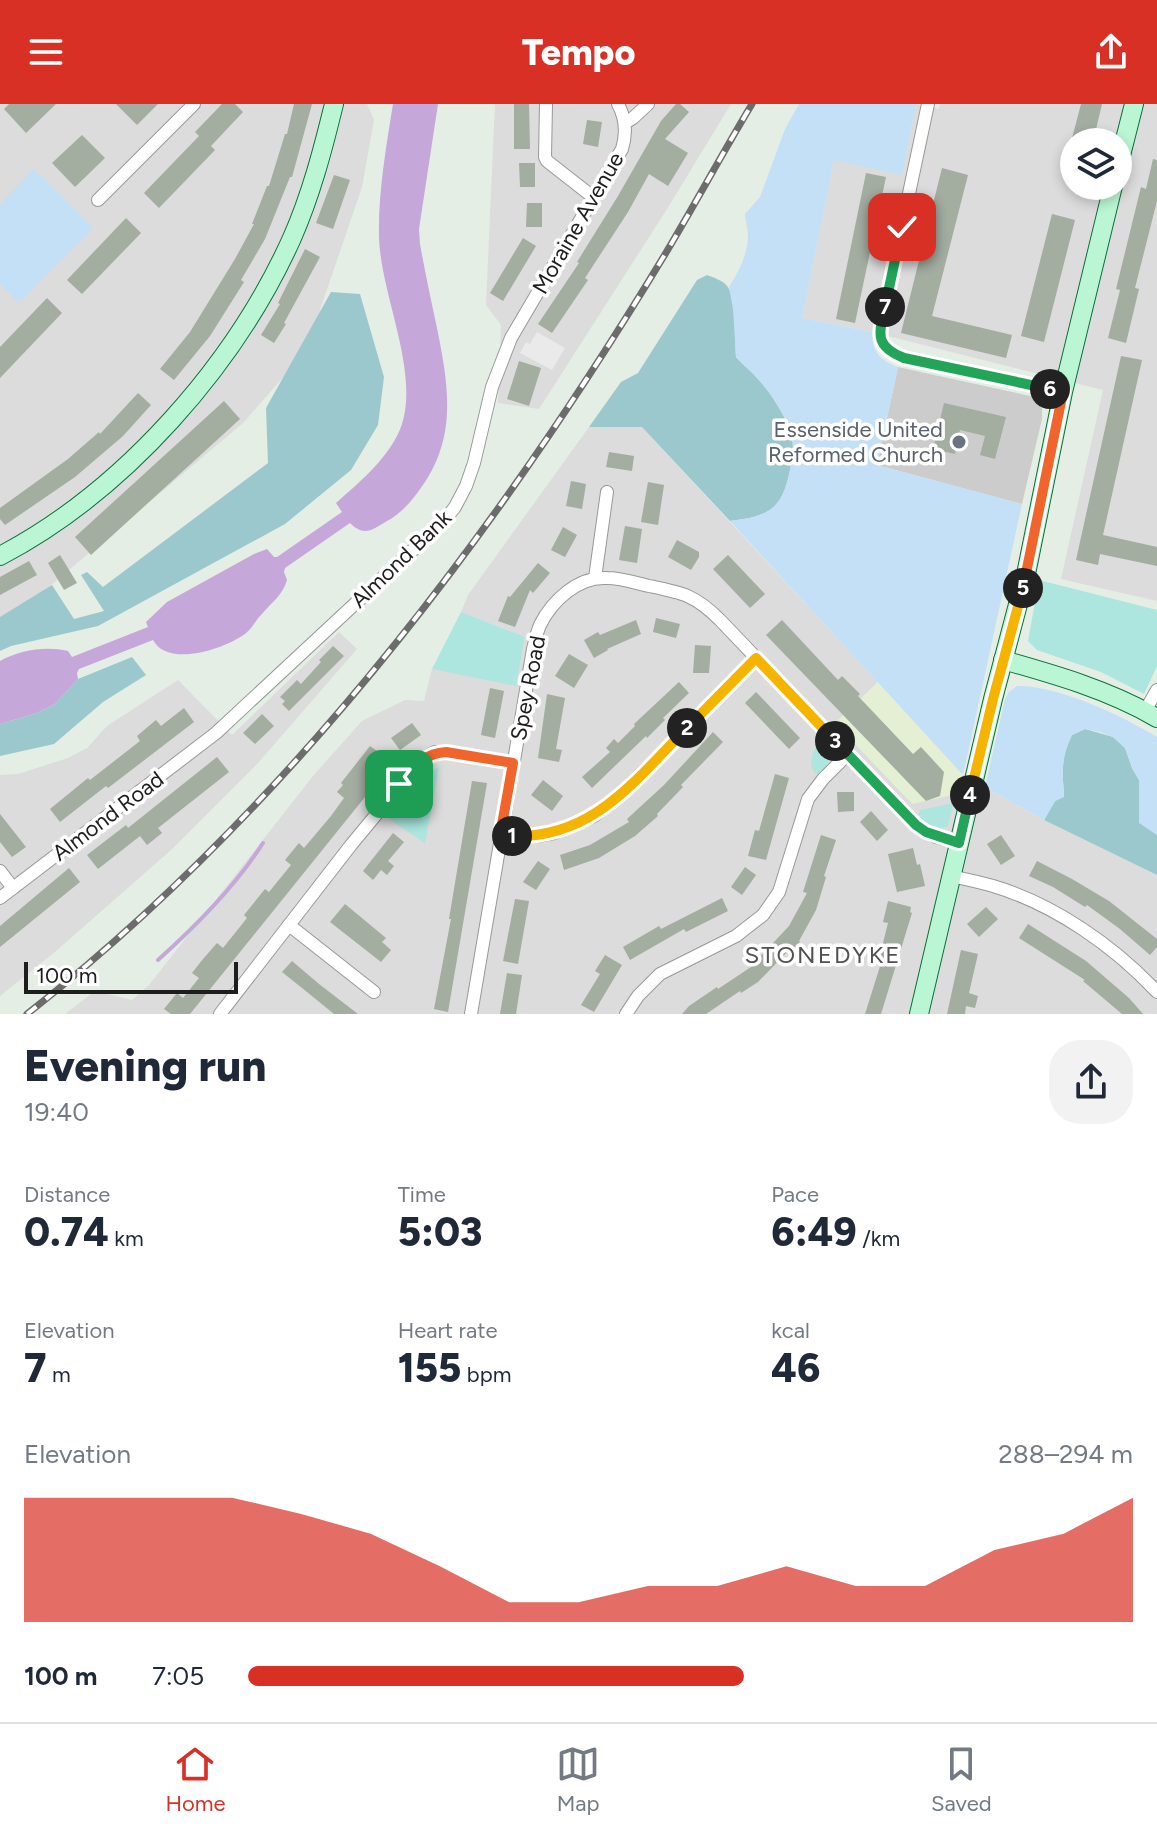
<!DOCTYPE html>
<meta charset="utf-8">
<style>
:root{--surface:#fff;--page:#f2f2f3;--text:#1f2937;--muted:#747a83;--line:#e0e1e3;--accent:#d93025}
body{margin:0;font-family:Figtree,sans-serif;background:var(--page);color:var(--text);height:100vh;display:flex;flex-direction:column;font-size:30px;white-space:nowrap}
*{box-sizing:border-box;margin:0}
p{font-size:26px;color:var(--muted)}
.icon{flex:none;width:44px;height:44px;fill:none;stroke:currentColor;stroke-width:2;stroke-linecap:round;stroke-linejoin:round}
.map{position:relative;height:910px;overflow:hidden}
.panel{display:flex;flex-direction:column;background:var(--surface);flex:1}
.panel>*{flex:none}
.buttons{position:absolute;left:1060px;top:24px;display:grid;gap:16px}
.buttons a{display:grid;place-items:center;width:72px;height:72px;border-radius:50%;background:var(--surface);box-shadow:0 4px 12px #0003;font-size:40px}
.scale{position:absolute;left:24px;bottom:20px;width:214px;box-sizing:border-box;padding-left:8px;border:4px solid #1e1e1e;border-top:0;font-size:22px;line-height:28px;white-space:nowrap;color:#1e1e1e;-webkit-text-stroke:6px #fff;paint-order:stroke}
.pin{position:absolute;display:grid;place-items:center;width:68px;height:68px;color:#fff;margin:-34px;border-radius:16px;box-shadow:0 4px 12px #0006}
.km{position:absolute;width:40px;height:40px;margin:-20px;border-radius:50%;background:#222;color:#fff;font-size:22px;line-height:40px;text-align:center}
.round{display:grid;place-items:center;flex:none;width:84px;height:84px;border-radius:32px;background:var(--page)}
.overview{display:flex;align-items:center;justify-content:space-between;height:136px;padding:0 24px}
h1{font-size:44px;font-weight:800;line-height:60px}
.stats{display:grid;grid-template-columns:repeat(3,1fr);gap:12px;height:136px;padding:8px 24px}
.stats div{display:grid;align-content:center}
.stats b{font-size:40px;font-weight:800}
.stats small{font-size:22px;font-weight:400}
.stats p{font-size:22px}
.chart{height:224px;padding:16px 24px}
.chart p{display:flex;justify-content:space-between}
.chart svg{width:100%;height:144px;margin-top:8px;fill:var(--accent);opacity:.7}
ul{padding:0 24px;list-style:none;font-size:26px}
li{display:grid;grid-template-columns:128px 96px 1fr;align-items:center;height:60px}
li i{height:20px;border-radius:10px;background:var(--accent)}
header{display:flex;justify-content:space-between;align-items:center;height:104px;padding:0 24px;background:var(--accent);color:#fff;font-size:36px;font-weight:800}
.tab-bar{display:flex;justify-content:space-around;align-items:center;height:112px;border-top:2px solid var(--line);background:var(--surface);font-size:22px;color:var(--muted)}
.tab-bar a{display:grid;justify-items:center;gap:4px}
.tab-bar .selected{color:var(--accent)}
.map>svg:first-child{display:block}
</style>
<header><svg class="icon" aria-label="menu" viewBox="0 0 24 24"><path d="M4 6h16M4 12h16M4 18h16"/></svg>Tempo<svg class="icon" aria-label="share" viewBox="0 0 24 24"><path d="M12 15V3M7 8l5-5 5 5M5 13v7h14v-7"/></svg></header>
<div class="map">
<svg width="1157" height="910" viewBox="0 0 1157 910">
<rect width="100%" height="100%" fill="#e4eee5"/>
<!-- residential -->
<g fill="#dbdcdb" fill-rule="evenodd">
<path d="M0,0H367L374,16L362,83L306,247L243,319L5,520L0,522Z"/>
<path d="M495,0H731L667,105L539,305L498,299L501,221L486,201Z"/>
<path d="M916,0L939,5L940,0H1157V497L1061,475L1103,286L872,228L802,214L834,55L902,70ZM1074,38H1118V82H1074Z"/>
<path d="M589,323H642L878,578L835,619L952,691L963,671L1044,716L1157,771V910H65L95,887L132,896L149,881L313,672L362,617L405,596L424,597L432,565L516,581L525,533L461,508L468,491Z"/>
<path d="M339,528L357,545L258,659L171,746L56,847L0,892V671L18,670L68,654L87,644L107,622L178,576L232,631Z"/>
</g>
<!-- commercial -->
<path fill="#e4efd4" d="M878,578L963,671L953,691L912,700L835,619Z"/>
<!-- religious -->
<path fill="#ccc" d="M898,263L1030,292L1036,297L1042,304V315L1022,400L877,361Z"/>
<!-- grass -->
<g fill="#ace6df">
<path d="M1039,476L1157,506V562L1144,590L1101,568L1037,546L1028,537Z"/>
<path d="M461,508L525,533L516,582L432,565Z"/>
<path d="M818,635C833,649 835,657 817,670C805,662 815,646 818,635Z"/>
<path d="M439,663L425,739L389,715L424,671Z"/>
<path d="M953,699L948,722C937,727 925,719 918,710L921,706Z"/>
</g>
<!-- forest -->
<g fill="#9bc8cc">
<path d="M707,171C715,174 725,177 729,185C736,200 735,236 736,253C743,261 751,267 758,275C770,288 782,307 789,323C795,337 793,352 790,366C782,406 769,412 730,417L642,323H589L621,278L638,269L697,176Z"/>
<path d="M331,188L360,190L384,273L378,321L351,366L285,420L98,522L11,542L0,547V513L52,481L74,515L104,507L81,471L87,468L103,483L268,359L266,304Z"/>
<path d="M132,553L146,571L103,598L54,640L0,652V620L37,609L55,600L78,575Z"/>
<path d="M1085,625L1113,633L1125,644L1132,664L1139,676V718L1157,731V771L1044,716L1055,697L1064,692C1064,683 1062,674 1063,665C1063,653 1067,641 1072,631Z"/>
</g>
<!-- park -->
<g fill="#c3e0f7">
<path d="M799,0H916L902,71L834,56L802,214L872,228C872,248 880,256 898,263L877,361L1022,400L963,671L730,417C769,412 782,406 790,366C793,352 795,337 789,323C782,307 770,288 758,275C751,267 743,261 736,253L733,205L729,183C739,167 748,150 748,131C748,124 745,117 745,110L760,93L785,25Z"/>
<path d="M34,65L93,124L19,199L0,180V100Z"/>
<path d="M1017,582C1057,581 1123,612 1157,633V731L1139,719V676L1132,664L1125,644L1113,633L1100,628L1085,625L1072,631C1067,642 1063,653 1063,665C1062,674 1064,683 1064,693L1055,697L1044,716L985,683L1005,595L1009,588Z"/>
</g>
<!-- parking -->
<path fill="#eaeaea" d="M537,228L565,244L552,266L520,249L526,238L530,240Z"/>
<!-- water -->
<path fill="#c5a7da" d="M393,0H438L419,125L420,140C425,168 431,196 437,224C449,284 458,336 418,388C410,399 399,411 387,417C372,426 364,433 350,419L285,464L284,468L287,476C283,491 271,499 261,511C255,517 252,525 245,530C224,545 168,564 153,536L79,565L77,569L78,575L55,600L37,609L0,620V557C21,546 45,542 68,547L72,553L148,523L146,518L167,498L254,450L267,445L274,453H277L342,408L336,399C360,378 392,351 402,320C419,266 381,191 379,134C378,89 386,44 393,0Z"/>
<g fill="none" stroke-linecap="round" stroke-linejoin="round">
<!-- stream -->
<path stroke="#c5a7da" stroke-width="4" d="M158,856C197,821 235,783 263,739"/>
</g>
<!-- building -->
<g fill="#a3ada0">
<path d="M9,0H56L26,29L4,5Z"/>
<path d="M116,0H158L137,21Z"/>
<path d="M222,0H235L243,8L211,42L215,46L159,104L144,89L199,32L195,28Z"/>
<path d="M294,0H312L292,73H290L265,135L241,176L244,178L210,232L174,276L160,265L190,228L235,155L254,120H252L267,82H269L285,30H287Z"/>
<path d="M514,0H529L530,45H514Z"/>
<path d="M676,0H680L689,8L665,35L688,49L668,82L649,70L628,108L585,174L588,176L552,229L538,220L579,159L577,158L618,92L661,17Z"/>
<path d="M1081,0H1102L1093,38H1071Z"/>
<path d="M587,16L602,18L598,43L583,40Z"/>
<path d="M82,31L105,54L75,83L52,59Z"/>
<path d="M1153,55L1157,56V97L1135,184L1139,185L1126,239L1108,234L1120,186L1116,185L1141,83L1146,85Z"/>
<path d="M519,59H535V83H520Z"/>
<path d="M942,64L968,71L932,212L1012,231L1006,254L901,229Z"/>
<path d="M866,69L886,73L855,219L836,215Z"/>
<path d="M334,71L350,76L333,125L316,119Z"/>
<path d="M527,99H542V123H526Z"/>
<path d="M1052,110L1075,116L1044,238L1021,232Z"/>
<path d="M126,114L141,129L82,190L67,176Z"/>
<path d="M523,134L536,142L503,197L490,189Z"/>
<path d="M305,145L320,153L284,219L286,220L274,239L261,231L280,200L278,199Z"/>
<path d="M47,194L62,209L0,274V243Z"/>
<path d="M1121,252L1142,256L1103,431L1157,443V462L1100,450L1098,461L1076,456Z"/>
<path d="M519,257L541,264L529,302L507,295Z"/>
<path d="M138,289L151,301L123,332L75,373L5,421L0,415V404L68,355L99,328L100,330Z"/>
<path d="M224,297L240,315L91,451L75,433Z"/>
<path d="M944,299L1006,313L995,355L980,351L985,332L960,326L955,350L933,345Z"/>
<path d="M609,348L634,352L632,367L606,363Z"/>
<path d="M571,377L586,380L582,405L566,402Z"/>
<path d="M648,378L664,381L658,421L641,418Z"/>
<path d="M625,422L642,425L637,459L619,456Z"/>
<path d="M563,423L577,431L565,453L551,446Z"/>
<path d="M677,436L699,448V453L691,466L668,453Z"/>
<path d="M60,451L77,479L64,486L48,459Z"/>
<path d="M728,451L765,490L750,504L713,465Z"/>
<path d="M29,457L37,471L0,491V473Z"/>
<path d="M538,459L550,469L533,489L530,486L515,523L498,517L508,492L510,493Z"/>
<path d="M656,514L680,520L676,534L653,528Z"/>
<path d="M636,516L641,530L607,545L608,546L594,554L584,536L598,528L600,531Z"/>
<path d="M782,516L838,576L842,572L860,590L858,592L913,650L921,643L944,668L940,692L926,697L766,531Z"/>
<path d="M695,541L711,542L709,569H693Z"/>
<path d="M333,542L344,552L289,607L282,600L285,597L280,593L297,576L301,580L321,558L319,556Z"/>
<path d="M569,550L588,561L574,584L555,572Z"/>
<path d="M679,578L689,589L663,614L665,616L647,634L646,632L592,684L582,673L610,648L606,644L614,635L618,639L635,622L634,620Z"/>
<path d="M490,584L504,587L495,634L481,631Z"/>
<path d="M756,588L800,634L789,645L745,599Z"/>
<path d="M547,590L565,594L556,645L562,646L559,658L538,654Z"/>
<path d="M184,604L194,618L108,684L106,682L60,718L50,705L88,674L90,676L140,637L137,632L156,616L161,622Z"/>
<path d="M262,610L274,622L255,640L243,629Z"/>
<path d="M412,619L421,631L400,646L391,634Z"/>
<path d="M713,628L723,638L681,681L683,683L657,710L658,712L635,732L599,754L564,766L560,751L590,741L629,718L627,715L664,681Z"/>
<path d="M370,642L391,657L369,688L190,910H171L164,905L177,889L183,894L199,874L192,869L203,855L217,839L223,844L247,814L244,811L265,785L269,788L291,761L285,756L299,739L304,744L331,712L344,694L337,688L343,681L341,679Z"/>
<path d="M217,653L229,668L158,724L162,729L147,741L140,732L98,765L87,751L126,721L128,724Z"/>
<path d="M775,670L789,674L766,756L748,752L755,726L759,727Z"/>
<path d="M543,676L563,692L552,707L531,691Z"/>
<path d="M472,677L487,679L448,908L434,905L451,815H449Z"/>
<path d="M837,688H854V707L838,708Z"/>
<path d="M871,707L888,726L877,737L860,718Z"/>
<path d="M0,710L26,743L12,753L0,738Z"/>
<path d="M393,729L404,738L388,757L394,762L387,771L381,766L373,776L363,767Z"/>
<path d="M821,731L836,736L824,772L826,773L816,806L799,837L800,838L792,846L791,844L758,878L741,889L740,887L706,910H682L689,902L717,883L718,885L760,857L758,855L789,822L807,789L803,788Z"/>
<path d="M1001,731L1015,752L1001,761L987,740Z"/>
<path d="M913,744L917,761L920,760L925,782L897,788L888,750Z"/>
<path d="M538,757L550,765L536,786L523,778Z"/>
<path d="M1037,757L1072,775L1109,797L1157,835V843L1150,851L1120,825L1087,801L1085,803L1053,783L1029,772Z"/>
<path d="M745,763L756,771L742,791L731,783Z"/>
<path d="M69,764L80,778L0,843V822Z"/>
<path d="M722,794L728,807L686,828L684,825L630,856L623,843L659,822L661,825Z"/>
<path d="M515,795L529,797L518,860L503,857Z"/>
<path d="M888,797L911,803L910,808L912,809L881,910H865L882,856L879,855L888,819L883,818Z"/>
<path d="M345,800L386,834L382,838L391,846L381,858L330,818Z"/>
<path d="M986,803L998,815L979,833L967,820Z"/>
<path d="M1028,820L1086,857L1129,894L1143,910H1122L1083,877L1085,876L1019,834Z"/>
<path d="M961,846L978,850L969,889L978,892L975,904L966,902L965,910H947Z"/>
<path d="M605,851L622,861L594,908L581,901L600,870L595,867Z"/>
<path d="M292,857L319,880L358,910H334L307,888L282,868Z"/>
<path d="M507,869L522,871L516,910H500Z"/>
</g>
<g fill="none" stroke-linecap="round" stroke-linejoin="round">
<defs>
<g id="street">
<path d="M546,0L545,53L547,57L593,93"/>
<path d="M928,0L880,226C880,243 890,248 904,254L1063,288"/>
<path d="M625,19L633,14L648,0"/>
<path d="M98,96L194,0"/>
<path d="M595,474L607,388"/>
<path d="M1145,607L1157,586"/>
<path d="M500,732H537L554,729L594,712L624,687L756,554"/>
<path d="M0,767L13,784"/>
<path d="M951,772C965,775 979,778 993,782C1054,800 1114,842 1157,888"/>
<path d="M0,794L216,629L444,417L455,403L466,382L474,359L492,283L511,234L622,45C627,29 626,15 618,0"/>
<path d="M289,821L374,888"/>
<path d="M220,910L351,741L422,655L435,648H446L513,659"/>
<path d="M471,910L533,545C535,537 537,528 540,521C552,497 578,472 607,474C621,474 636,479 649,482C683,489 695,491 720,516L916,721L936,733L959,739"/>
<path d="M626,910L638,892L660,870L736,832L763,811L779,788L808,695L823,675L848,650"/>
</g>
<g id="secondary">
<path d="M1118,63L1134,0"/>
<path d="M0,452C124,387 235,261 292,134C311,91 323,45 334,0"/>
<path d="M1003,556C1056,571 1109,586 1157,614"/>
<path d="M919,910L993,595L1026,470L1063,288L1113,82"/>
</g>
</defs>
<!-- street casing -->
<use href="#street" stroke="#989898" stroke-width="14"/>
<!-- secondary casing -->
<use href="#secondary" stroke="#0a703b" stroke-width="20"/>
<!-- street -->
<use href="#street" stroke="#fff" stroke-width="12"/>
<!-- secondary -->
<use href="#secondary" stroke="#baf6d4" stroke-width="18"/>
<defs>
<path id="rail" d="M27,910C284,709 496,430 664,152C694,102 722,50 752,0"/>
</defs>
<!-- rail casing -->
<use href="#rail" stroke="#6c6c6c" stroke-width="7"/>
<!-- rail -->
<use href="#rail" stroke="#fff" stroke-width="4" stroke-dasharray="12" stroke-linecap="butt"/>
</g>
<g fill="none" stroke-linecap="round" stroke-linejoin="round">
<defs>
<path id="split-1" d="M399,680C413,664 424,649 446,648L513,659L500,732H512"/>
<path id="split-2" d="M512,732C593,735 635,676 687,624"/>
<path id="split-3" d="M687,624L756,554L835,637"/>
<path id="split-4" d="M835,637L916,721L926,728L959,739L970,691"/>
<path id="split-5" d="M970,691L993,595L1023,484"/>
<path id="split-6" d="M1023,484L1063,288L1050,285"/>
<path id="split-7" d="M885,203C879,230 874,242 904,254L1050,285"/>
<path id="split-8" d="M885,203L902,123"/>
</defs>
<!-- split-1 casing -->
<use href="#split-1" stroke="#fff" stroke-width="16"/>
<!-- split-2 casing -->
<use href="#split-2" stroke="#fff" stroke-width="16"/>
<!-- split-3 casing -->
<use href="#split-3" stroke="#fff" stroke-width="16"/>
<!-- split-4 casing -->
<use href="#split-4" stroke="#fff" stroke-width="16"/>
<!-- split-5 casing -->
<use href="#split-5" stroke="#fff" stroke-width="16"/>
<!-- split-6 casing -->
<use href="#split-6" stroke="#fff" stroke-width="16"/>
<!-- split-7 casing -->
<use href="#split-7" stroke="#fff" stroke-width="16"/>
<!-- split-8 casing -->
<use href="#split-8" stroke="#fff" stroke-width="16"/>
<!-- split-1 -->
<use href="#split-1" stroke="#f0652b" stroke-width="10"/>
<!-- split-2 -->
<use href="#split-2" stroke="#f5b400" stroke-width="10"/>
<!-- split-3 -->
<use href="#split-3" stroke="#f5b400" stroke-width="10"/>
<!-- split-4 -->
<use href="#split-4" stroke="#22a559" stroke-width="10"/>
<!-- split-5 -->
<use href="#split-5" stroke="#f5b400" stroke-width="10"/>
<!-- split-6 -->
<use href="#split-6" stroke="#f0652b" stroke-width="10"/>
<!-- split-7 -->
<use href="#split-7" stroke="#22a559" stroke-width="10"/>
<!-- split-8 -->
<use href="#split-8" stroke="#22a559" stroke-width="10"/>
</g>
<!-- markers -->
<circle fill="#6b7280" stroke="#fff" stroke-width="3" cx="959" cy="338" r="8"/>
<g text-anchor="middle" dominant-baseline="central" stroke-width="7" stroke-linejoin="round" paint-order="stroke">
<!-- street labels -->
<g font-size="22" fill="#1e1e1e" stroke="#fff">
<text transform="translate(578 119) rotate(-60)">Moraine Avenue</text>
<text transform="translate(401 455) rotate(-44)">Almond Bank</text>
<text transform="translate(528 584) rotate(-79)">Spey Road</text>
<text transform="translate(108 712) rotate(-37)">Almond Road</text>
</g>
<!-- worship labels -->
<g font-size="22" fill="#5b616d" stroke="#fff" text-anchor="end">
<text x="943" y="325">Essenside United<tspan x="943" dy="25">Reformed Church</tspan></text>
</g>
<!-- neighbourhood labels -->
<g font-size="24" letter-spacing="2" fill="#515151" stroke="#fff">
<text x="823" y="850">STONEDYKE</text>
</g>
</g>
</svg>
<div class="buttons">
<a><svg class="icon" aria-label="layers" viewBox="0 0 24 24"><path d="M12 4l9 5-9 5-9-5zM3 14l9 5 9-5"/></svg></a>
</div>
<div class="scale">100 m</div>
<div class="pin" style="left:399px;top:680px;background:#1e9e55"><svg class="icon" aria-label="arrive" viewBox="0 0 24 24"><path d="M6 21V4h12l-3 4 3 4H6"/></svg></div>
<div class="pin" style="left:902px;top:123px;background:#d93025"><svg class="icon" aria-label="check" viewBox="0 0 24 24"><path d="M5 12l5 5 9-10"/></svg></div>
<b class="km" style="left:512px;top:732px">1</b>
<b class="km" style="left:687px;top:624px">2</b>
<b class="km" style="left:835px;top:637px">3</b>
<b class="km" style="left:970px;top:691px">4</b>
<b class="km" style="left:1023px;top:484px">5</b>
<b class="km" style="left:1050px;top:285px">6</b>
<b class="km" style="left:885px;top:203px">7</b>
</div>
<section class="panel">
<div class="overview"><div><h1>Evening run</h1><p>19:40</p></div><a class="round"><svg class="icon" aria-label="share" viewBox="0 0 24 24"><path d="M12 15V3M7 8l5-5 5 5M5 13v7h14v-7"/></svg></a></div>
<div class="stats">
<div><p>Distance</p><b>0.74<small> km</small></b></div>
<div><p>Time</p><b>5:03</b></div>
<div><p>Pace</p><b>6:49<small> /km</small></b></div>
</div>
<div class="stats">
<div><p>Elevation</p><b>7<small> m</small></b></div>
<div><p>Heart rate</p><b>155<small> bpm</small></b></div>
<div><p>kcal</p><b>46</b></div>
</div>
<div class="chart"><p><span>Elevation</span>288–294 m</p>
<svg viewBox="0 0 160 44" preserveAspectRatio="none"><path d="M0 44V6L10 6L20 6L30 6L40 11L50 17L60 27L70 38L80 38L90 33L100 33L110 27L120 33L130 33L140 22L150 17L160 6V44z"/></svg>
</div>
<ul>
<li><b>100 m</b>7:05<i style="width:56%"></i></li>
</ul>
</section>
<nav class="tab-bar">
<a class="selected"><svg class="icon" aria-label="home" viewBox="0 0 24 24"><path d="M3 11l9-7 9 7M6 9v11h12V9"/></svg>Home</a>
<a><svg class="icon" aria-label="map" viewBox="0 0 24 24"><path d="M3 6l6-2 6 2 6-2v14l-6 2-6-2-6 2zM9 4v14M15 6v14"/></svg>Map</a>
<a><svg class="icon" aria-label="saved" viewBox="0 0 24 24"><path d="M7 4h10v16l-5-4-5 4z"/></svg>Saved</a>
</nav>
